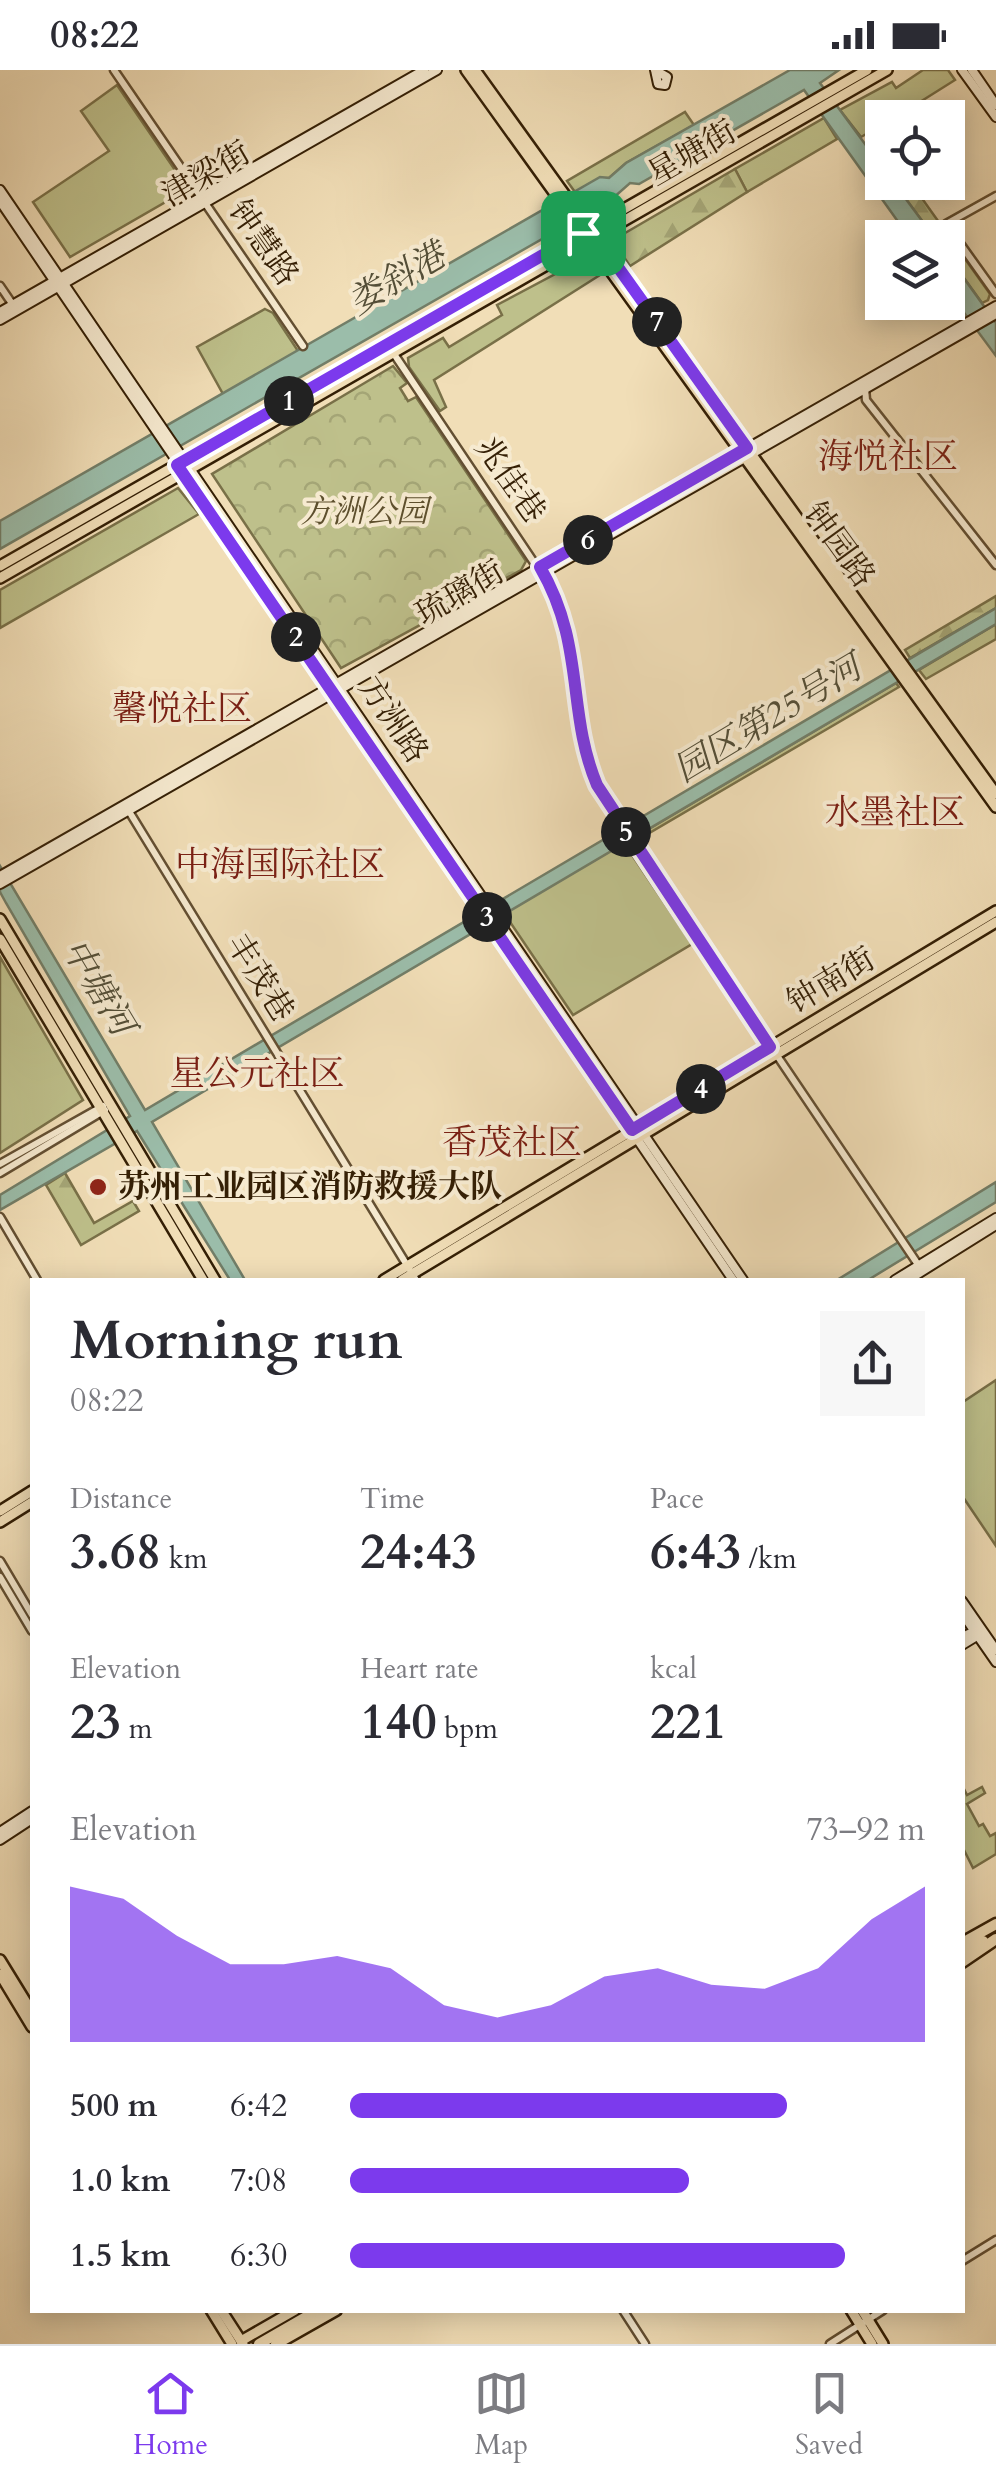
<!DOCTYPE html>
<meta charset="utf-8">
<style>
:root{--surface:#fff;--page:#f7f7f7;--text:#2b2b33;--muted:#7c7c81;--line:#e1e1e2;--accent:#7c3aed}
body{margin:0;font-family:Cardo,"Noto Serif SC",serif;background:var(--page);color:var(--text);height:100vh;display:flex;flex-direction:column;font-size:38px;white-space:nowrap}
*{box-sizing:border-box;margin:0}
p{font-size:32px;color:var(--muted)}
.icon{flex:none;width:55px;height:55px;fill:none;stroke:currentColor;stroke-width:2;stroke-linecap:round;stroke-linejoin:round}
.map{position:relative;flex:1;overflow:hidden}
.side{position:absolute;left:30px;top:1208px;width:935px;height:1035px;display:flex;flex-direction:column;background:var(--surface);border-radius:0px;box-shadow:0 5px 25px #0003}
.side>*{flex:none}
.fabs{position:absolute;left:865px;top:30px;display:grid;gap:20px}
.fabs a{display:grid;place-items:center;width:100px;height:100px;border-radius:0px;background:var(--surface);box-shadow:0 5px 25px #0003;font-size:50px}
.pin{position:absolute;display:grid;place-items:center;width:85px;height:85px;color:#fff;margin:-42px;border-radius:20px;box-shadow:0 5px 15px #0006}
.km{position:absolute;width:50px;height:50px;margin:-25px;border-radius:50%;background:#222;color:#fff;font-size:28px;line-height:50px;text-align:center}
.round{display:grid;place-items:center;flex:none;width:105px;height:105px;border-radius:0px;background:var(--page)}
.headline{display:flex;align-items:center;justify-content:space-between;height:170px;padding:0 40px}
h1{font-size:55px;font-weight:700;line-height:75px}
.metrics{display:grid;grid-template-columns:repeat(3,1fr);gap:15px;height:170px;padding:10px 40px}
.metrics div{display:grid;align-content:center}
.metrics b{font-size:50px;font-weight:700}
.metrics small{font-size:28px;font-weight:400}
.metrics p{font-size:28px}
.chart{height:280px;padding:20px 40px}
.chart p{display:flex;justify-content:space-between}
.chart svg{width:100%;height:180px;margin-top:10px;fill:var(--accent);opacity:.7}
ul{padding:0 40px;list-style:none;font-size:32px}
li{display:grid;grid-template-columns:160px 120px 1fr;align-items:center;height:75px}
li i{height:25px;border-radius:12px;background:var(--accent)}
.status{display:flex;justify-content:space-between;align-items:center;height:70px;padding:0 50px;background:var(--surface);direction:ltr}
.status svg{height:28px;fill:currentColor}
.tab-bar{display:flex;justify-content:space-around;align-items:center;height:140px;border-top:2px solid var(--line);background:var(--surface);font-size:28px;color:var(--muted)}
.tab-bar a{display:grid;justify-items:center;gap:5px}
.tab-bar .current{color:var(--accent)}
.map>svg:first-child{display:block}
</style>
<div class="status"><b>08:22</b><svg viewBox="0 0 49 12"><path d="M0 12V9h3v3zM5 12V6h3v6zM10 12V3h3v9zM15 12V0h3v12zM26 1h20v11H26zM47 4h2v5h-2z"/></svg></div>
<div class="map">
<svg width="996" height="2274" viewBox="0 0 996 2274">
<defs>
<pattern id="forest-firs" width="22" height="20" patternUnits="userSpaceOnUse" patternTransform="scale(2.5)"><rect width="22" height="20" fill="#bec08b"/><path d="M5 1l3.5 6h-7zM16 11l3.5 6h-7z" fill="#a4a576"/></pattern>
<pattern id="park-crowns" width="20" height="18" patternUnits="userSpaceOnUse" patternTransform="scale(2.5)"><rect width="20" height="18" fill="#bec08b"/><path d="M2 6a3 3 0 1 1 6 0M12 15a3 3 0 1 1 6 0" fill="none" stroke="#a4a576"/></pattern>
</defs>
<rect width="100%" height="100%" fill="#f1deb7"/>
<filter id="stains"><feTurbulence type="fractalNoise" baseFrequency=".002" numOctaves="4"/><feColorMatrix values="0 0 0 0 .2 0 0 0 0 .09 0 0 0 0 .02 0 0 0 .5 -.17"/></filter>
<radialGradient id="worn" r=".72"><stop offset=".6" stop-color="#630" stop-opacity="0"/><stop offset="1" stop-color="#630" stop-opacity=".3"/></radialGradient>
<!-- green -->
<g fill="#bec08b" stroke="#797048" stroke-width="2.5">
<path d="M923,0H948L955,10L896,47L882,48V55L861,67L840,40L892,12L896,18Z"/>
<path d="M117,15L188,119L70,187L33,132L109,81L81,41Z"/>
<path d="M685,42L694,55L626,93L609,108H600L575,122L567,111Z"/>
<path d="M824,48L837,69L747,122L735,99Z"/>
<path d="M588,191L600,205L434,310L446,337L440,341L409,297L408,288L443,268L449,277L502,245L497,235L578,192Z"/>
<path d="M265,239L273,243L298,281L223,324L197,277Z"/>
<path d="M178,418L199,444L0,558V520Z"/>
<path d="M996,554V569L926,609L919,600Z"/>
<path d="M896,613L899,617L639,769L637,766Z"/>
<path d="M624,773L692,874L573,945L504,843Z"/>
<path d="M0,887L83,1030L0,1083Z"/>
<path d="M996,1310V1476L963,1427V1332Z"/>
<path d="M963,1717L967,1725L982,1717L985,1723L967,1734L979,1756L983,1754L990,1766L996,1763V1784L973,1798L963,1778Z"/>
</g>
<!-- forest -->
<g fill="url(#forest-firs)" stroke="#797048" stroke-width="2.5">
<path d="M735,99L747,122L630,196L617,177L620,166Z"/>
<path d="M894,113H911L990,224L988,230L982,233L948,186V168L934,167Z"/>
<path d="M996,526V538L910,588L905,580Z"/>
<path d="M65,1103L94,1153L133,1131L139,1141L81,1175L46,1115Z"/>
</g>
<!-- park -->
<path fill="url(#park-crowns)" stroke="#797048" stroke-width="2.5" d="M393,296L407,313L400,318L408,331L416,327L526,491L521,500L341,598L212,404Z"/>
<!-- water -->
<g fill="#9bbdaa" stroke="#727e68" stroke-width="2.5">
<path d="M790,0H839L820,13L882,97V112L894,113L934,167H909L804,20L639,114L630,113L612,129L0,479V451L600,107L609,108L626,93Z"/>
<path d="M948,186L996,253V286L948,221Z"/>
<path d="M996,538V554L152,1052L245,1210H230L137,1061L0,1140V1125L130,1046L6,833L0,822V796L145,1040Z"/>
<path d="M996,1112V1132L868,1210H837Z"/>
</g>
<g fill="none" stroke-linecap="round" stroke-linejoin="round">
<defs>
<g id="tertiary">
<path d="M114,0L303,276"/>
<path d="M996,126L946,154L996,224"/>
<path d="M0,216L13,235"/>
<path d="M392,281L555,524L572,577L590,695L604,729L919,1196"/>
<path d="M865,318L866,330L996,495"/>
<path d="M127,738L416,1210"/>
<path d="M0,1094L103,1036"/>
<path d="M0,1103L105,1040"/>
<path d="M0,1147L37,1210"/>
<path d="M0,1491L32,1545"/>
<path d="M0,1507L32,1561"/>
<path d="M962,2191L996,2170"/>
<path d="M623,2240L645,2274"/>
<path d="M830,2274L883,2240"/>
</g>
<g id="secondary">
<path d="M655,0L658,14L665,15L667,7L655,0"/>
<path d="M962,0L996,47"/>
<path d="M972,0L996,35"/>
<path d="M0,120L743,1210"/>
<path d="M0,131L733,1210"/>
<path d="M0,242L424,0"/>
<path d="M0,250L437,0"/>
<path d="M0,806L996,236"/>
<path d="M0,814L996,244"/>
<path d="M895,1210L996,1148"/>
<path d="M908,1210L996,1155"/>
<path d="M962,1531L996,1580"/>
<path d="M962,1543L996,1592"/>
<path d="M962,1567L977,1560"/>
<path d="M962,1575L980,1564"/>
<path d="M0,1762L32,1741"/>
<path d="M0,1770L32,1749"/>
</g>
<g id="primary">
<path d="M466,0L996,737"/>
<path d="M475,0L996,724"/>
<path d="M0,496L867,0"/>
<path d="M0,508L887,0"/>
<path d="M0,849L215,1210"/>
<path d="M0,869L203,1210"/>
<path d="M384,1210L996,841"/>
<path d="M402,1210L996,852"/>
<path d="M0,1441L32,1421"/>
<path d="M0,1452L32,1432"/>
<path d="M0,1890L32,1942"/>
<path d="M0,1904L32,1957"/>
<path d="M211,2240L232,2274"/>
<path d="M221,2240L243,2274"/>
<path d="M851,2240L872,2274"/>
<path d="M862,2240L883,2274"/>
<path d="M241,2271L295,2240"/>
</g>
<g id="trunk">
<path d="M962,1873L996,1854"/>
<path d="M962,1883L983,1871"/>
<path d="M962,1892L996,1869"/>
<path d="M259,2274L318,2240"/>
<path d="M276,2274L336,2240"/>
</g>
</defs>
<!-- tertiary casing -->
<use href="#tertiary" stroke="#634f32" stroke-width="11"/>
<!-- secondary casing -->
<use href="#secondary" stroke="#341f05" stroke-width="12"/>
<!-- primary casing -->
<use href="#primary" stroke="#341f05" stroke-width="14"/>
<!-- trunk casing -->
<use href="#trunk" stroke="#341f05" stroke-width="15"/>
<!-- tertiary -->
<use href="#tertiary" stroke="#f6ead0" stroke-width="6"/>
<!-- secondary -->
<use href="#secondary" stroke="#f6ead0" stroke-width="8"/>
<!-- primary -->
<use href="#primary" stroke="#f1deb7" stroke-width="9"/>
<!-- trunk -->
<use href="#trunk" stroke="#f1deb7" stroke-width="10"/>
</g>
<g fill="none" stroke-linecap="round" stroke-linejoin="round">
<defs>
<path id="route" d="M590,158L747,378L540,497C586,576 566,641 597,715L770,977L632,1060L177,395Z"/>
</defs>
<!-- route casing -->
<use href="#route" stroke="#fff" stroke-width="20"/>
<!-- route -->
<use href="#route" stroke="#7c3aed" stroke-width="12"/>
</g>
<!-- markers -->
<circle fill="#8f2418" stroke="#f6ead0" stroke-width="4" cx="98" cy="1117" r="10"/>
<g text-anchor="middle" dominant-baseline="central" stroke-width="8" stroke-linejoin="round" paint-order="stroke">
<!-- street labels -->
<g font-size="32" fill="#341f05" stroke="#f6ead0">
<text transform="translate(692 83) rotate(-30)">星塘街</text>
<text transform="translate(206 104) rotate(-30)">津梁街</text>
<text transform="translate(263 173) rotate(55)">钟慧路</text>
<text transform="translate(510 410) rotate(55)">兆佳巷</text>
<text transform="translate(839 475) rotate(54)">钟园路</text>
<text transform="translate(460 523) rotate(-30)">琉璃街</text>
<text transform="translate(393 650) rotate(56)">方洲路</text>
<text transform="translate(260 908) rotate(58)">丰茂巷</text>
<text transform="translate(831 911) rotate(-31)">钟南街</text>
</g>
<!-- park labels -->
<g font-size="32" font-style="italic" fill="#5d4f2d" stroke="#f6ead0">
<text x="364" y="442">方洲公园</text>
</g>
<!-- poi labels -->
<g font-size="32" font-weight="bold" fill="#341f05" stroke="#f6ead0" text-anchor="start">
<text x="118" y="1117">苏州工业园区消防救援大队</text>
</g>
<!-- water labels -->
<g font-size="35" font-style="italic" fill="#534e37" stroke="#f6ead0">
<text transform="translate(397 209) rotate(-30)">娄斜港</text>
<text transform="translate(768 649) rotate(-31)">园区第25号河</text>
<text transform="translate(98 917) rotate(59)">中塘河</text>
</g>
<!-- neighbourhood labels -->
<g font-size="35" fill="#7a1f14" stroke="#f6ead0">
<text x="888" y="387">海悦社区</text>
<text x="182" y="639">馨悦社区</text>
<text x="895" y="743">水墨社区</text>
<text x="280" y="795">中海国际社区</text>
<text x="257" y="1004">星公元社区</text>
<text x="512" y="1073">香茂社区</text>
</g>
</g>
<rect width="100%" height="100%" filter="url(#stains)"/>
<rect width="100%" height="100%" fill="url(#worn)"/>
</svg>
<div class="fabs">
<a><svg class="icon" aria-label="locate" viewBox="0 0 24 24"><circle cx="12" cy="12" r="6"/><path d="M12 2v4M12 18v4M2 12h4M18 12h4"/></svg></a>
<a><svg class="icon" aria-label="layers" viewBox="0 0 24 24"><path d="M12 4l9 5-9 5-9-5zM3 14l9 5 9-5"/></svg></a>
</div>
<div class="pin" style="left:583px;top:163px;background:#1e9e55"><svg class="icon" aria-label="arrive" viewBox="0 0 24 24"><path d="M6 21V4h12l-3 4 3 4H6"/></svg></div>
<b class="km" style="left:289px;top:331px">1</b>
<b class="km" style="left:296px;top:567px">2</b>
<b class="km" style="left:487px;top:847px">3</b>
<b class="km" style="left:701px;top:1019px">4</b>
<b class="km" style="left:626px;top:762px">5</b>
<b class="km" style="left:588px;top:470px">6</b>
<b class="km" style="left:657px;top:252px">7</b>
<section class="side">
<div class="headline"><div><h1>Morning run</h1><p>08:22</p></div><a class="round"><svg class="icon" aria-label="share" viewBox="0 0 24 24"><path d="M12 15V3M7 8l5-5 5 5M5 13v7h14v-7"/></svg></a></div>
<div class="metrics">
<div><p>Distance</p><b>3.68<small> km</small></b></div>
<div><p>Time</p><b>24:43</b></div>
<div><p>Pace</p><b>6:43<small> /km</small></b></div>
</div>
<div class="metrics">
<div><p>Elevation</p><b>23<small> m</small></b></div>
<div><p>Heart rate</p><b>140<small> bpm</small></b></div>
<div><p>kcal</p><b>221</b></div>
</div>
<div class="chart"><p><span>Elevation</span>73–92 m</p>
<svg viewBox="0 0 160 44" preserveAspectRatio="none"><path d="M0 44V6L10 9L20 18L30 25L40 25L50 23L60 26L70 35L80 38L90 35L100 28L110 26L120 30L130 31L140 26L150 14L160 6V44z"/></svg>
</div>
<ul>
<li><b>500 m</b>6:42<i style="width:76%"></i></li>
<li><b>1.0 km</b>7:08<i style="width:59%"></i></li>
<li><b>1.5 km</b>6:30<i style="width:86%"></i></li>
</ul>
</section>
</div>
<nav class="tab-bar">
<a class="current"><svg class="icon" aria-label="home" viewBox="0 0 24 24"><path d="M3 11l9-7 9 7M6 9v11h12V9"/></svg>Home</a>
<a><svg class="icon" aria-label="map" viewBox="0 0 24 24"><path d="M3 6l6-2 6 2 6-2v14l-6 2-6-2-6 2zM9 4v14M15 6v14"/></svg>Map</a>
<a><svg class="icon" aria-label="saved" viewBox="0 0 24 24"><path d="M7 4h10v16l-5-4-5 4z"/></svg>Saved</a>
</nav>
